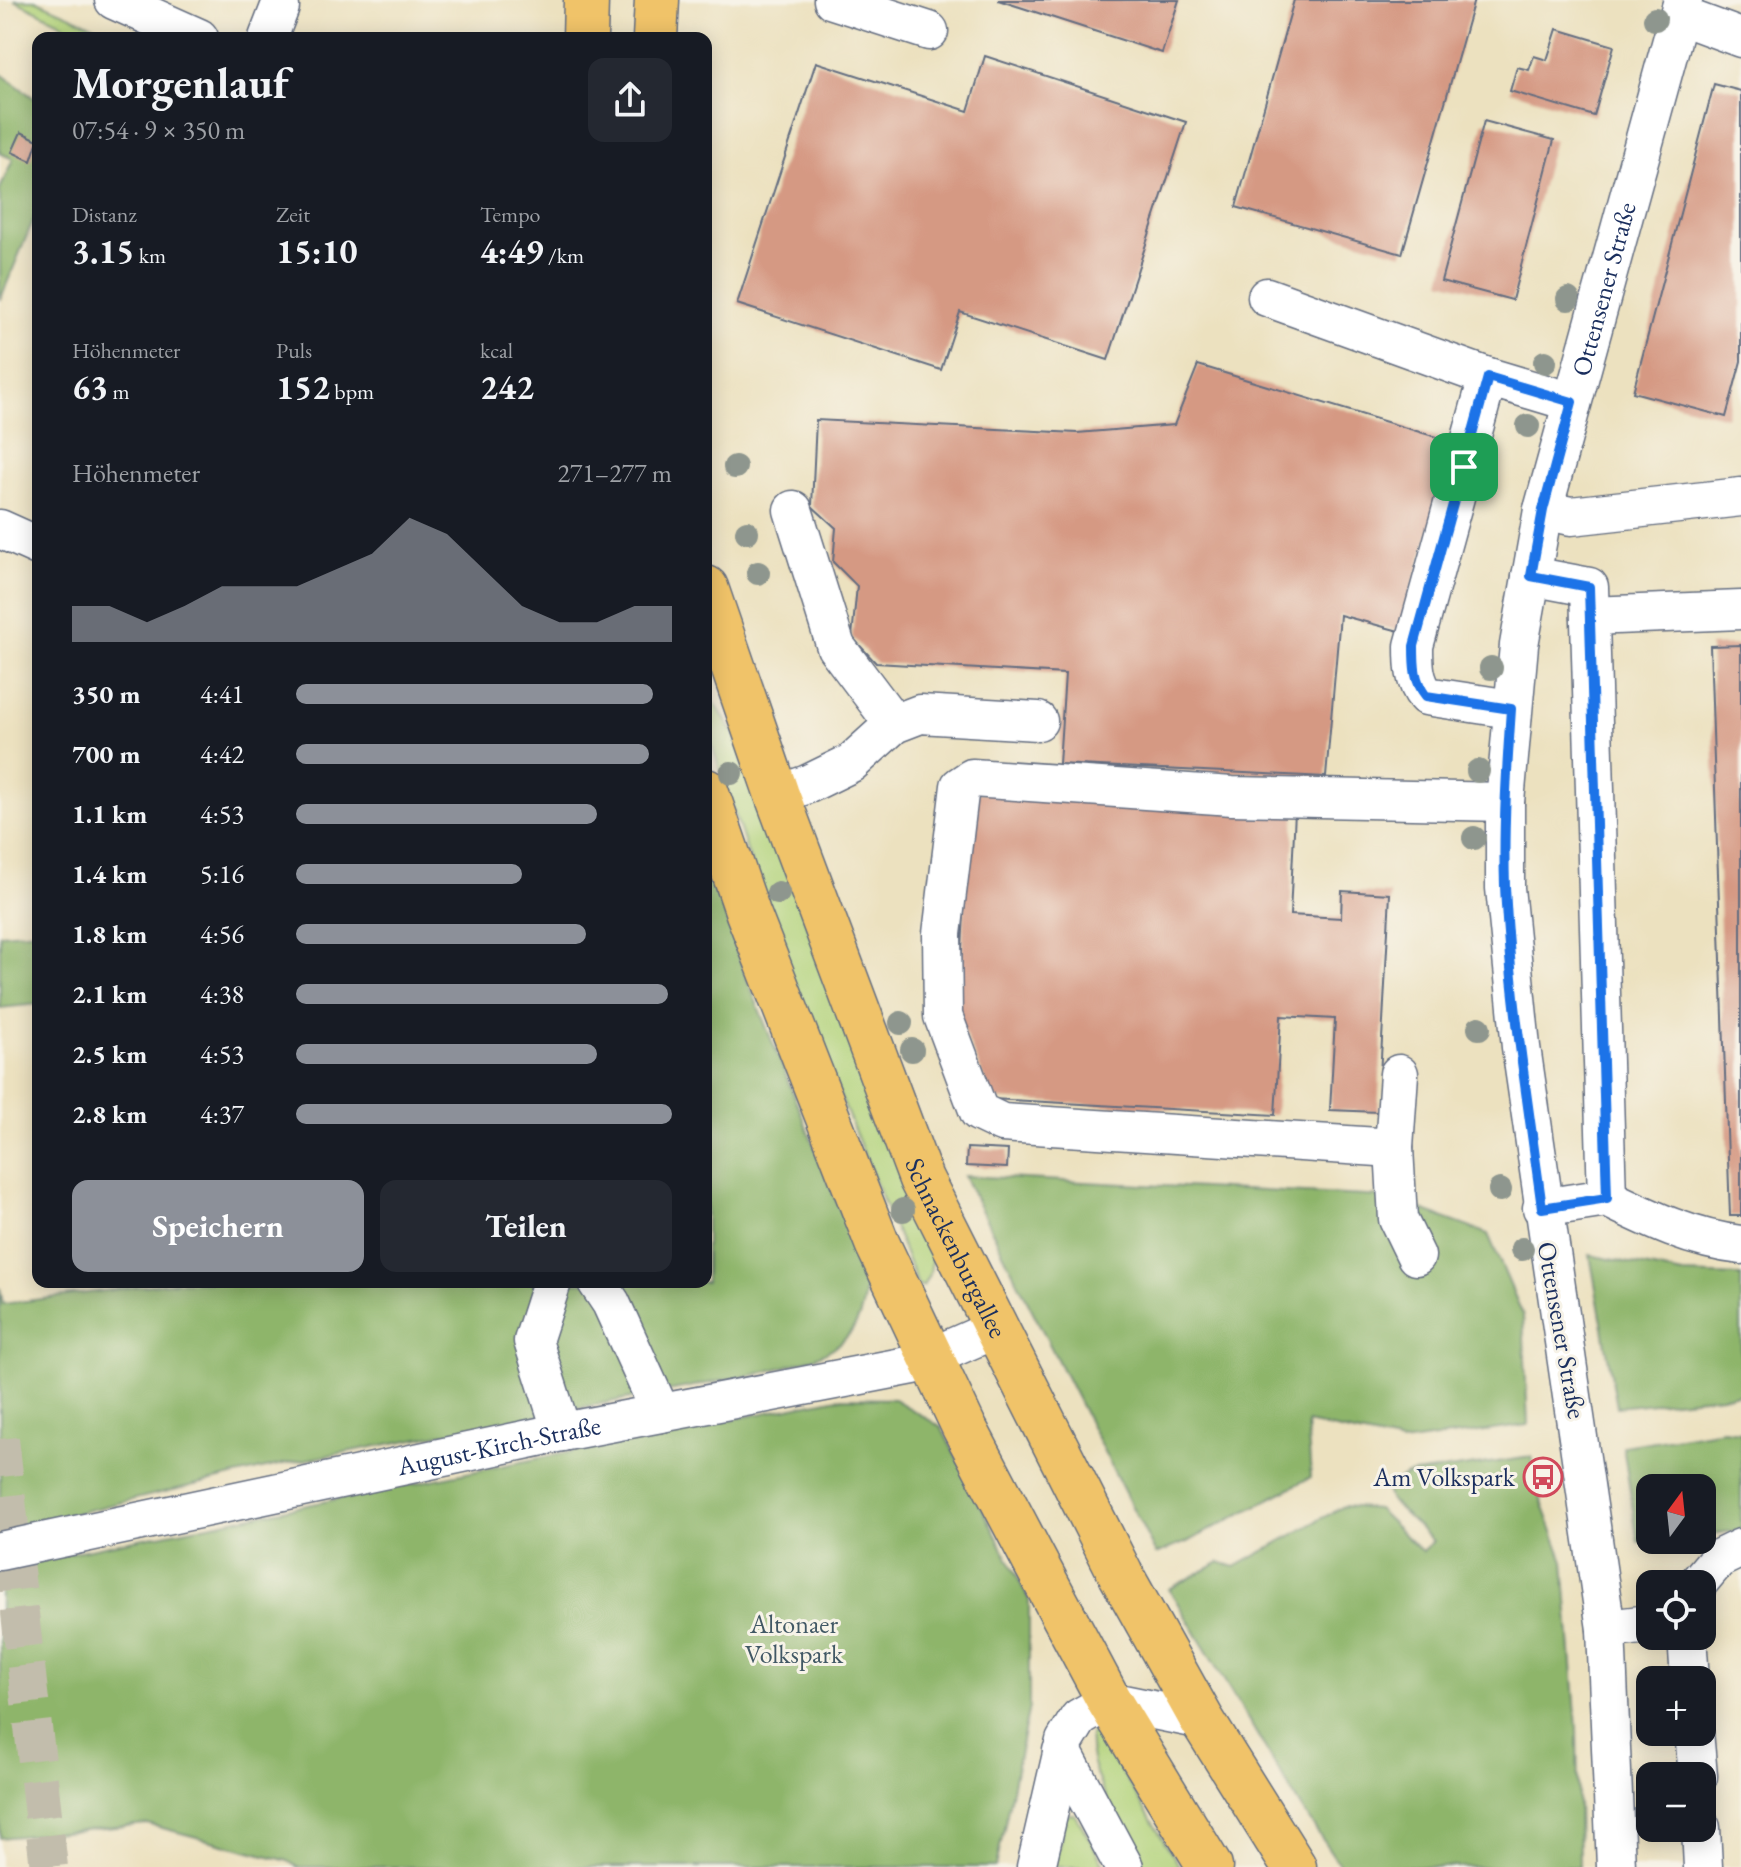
<!DOCTYPE html>
<html lang="de">
<meta charset="utf-8">
<style>
:root{--surface:#171b24;--page:#242831;--text:#f1f3f6;--muted:#9ea1a6;--accent:#8c9099}
body{margin:0;font-family:"EB Garamond",serif;background:var(--page);color:var(--text);height:100vh;display:flex;flex-direction:column;font-size:30px;white-space:nowrap}
*{box-sizing:border-box;margin:0}
p{font-size:26px;color:var(--muted)}
.icon{flex:none;width:44px;height:44px;fill:none;stroke:currentColor;stroke-width:2;stroke-linecap:round;stroke-linejoin:round}
.map{position:relative;flex:1;overflow:hidden}
.drawer{position:absolute;left:32px;top:32px;width:680px;height:1256px;display:flex;flex-direction:column;background:var(--surface);border-radius:16px;box-shadow:0 4px 20px #0003}
.drawer>*{flex:none}
.needle{width:52px;rotate:15deg}
.controls{position:absolute;left:1636px;top:1474px;display:grid;gap:16px}
.controls a{display:grid;place-items:center;width:80px;height:80px;border-radius:16px;background:var(--surface);box-shadow:0 4px 20px #0003;font-size:40px}
.pin{position:absolute;display:grid;place-items:center;width:68px;height:68px;color:#fff;margin:-34px;border-radius:16px;box-shadow:0 4px 12px #0006}
.round{display:grid;place-items:center;flex:none;width:84px;height:84px;border-radius:16px;background:var(--page)}
.summary{display:flex;align-items:center;justify-content:space-between;height:136px;padding:0 40px}
h1{font-size:44px;font-weight:700;line-height:60px}
.figures{display:grid;grid-template-columns:repeat(3,1fr);gap:12px;height:136px;padding:8px 40px}
.figures div{display:grid;align-content:center}
.figures b{font-size:34px;font-weight:700}
.figures small{font-size:22px;font-weight:400}
.figures p{font-size:22px}
.chart{height:224px;padding:16px 40px}
.chart p{display:flex;justify-content:space-between}
.chart svg{width:100%;height:144px;margin-top:8px;fill:var(--accent);opacity:.7}
.action{display:flex;gap:16px;margin-top:auto;padding:16px 40px}
.action a{flex:1;height:92px;border-radius:16px;background:var(--accent);color:#fff;font-size:32px;font-weight:700;line-height:92px;text-align:center}
.action a+a{background:var(--page);color:var(--text)}
ul{padding:0 40px;list-style:none;font-size:26px}
li{display:grid;grid-template-columns:128px 96px 1fr;align-items:center;height:60px}
li i{height:20px;border-radius:10px;background:var(--accent)}
.map>svg:first-child{display:block}
</style>
<div class="map">
<svg width="1741" height="1867" viewBox="0 0 1741 1867">
<rect width="100%" height="100%" fill="#f7f3e8"/>
<filter id="ink" filterUnits="userSpaceOnUse"><feTurbulence type="fractalNoise" baseFrequency=".0125" numOctaves="2"/><feDisplacementMap in="SourceGraphic" scale="16" xChannelSelector="R" yChannelSelector="G"/><feConvolveMatrix kernelMatrix="1 2 1 2 8 2 1 2 1" color-interpolation-filters="sRGB"/></filter>
<filter id="wash" filterUnits="userSpaceOnUse"><feTurbulence type="fractalNoise" baseFrequency=".006" numOctaves="4" result="noise"/><feDisplacementMap in="SourceGraphic" scale="32" xChannelSelector="R" yChannelSelector="G"/><feGaussianBlur stdDeviation="1.8" result="paint"/><feColorMatrix in="noise" values="0 0 0 0 0 0 0 0 0 0 0 0 0 0 0 0 0 1.4 0 .05"/><feComposite in="paint" operator="in"/></filter>
<g filter="url(#wash)">
<rect width="100%" height="100%" fill="#ece1bf"/>
<!-- green -->
<g fill="#b3d37b" stroke="#67816c" stroke-width="2">
<path d="M14,0H35L121,38H82L60,22Z"/>
<path d="M706,689L733,732L933,1251L930,1273L923,1286L918,1285L780,950L706,727Z"/>
<path d="M1094,1732L1099,1735L1180,1867H1144C1126,1831 1085,1774 1090,1734Z"/>
<path d="M1074,1814L1077,1817L1105,1867H1054L1066,1815Z"/>
</g>
<!-- forest -->
<g fill="#8eb56b" stroke="#547264" stroke-width="2">
<path d="M0,73L38,101V209L0,300V189L13,159L0,153Z"/>
<path d="M706,859L743,969L865,1272C868,1351 820,1357 757,1374L283,1464L0,1531V1288L3,1304L174,1282H706Z"/>
<path d="M38,931V1004L0,1008V934Z"/>
<path d="M964,1176L1386,1197L1488,1234L1523,1315L1528,1425L1402,1443L1307,1423L1311,1477L1187,1542L1156,1554Z"/>
<path d="M1590,1255L1683,1274L1741,1276V1394L1617,1407Z"/>
<path d="M838,1398L894,1399L941,1427L1029,1600V1707L996,1867H297L288,1861L147,1824L0,1838V1571L60,1555Z"/>
<path d="M1723,1430L1741,1432V1530L1702,1535V1488H1650V1540H1658L1638,1542L1623,1446Z"/>
<path d="M1532,1457L1536,1486L1564,1561L1577,1728L1579,1867H1341L1302,1809L1169,1589L1220,1562L1235,1567L1344,1506L1377,1509L1422,1552L1433,1541L1389,1499L1385,1486L1407,1475Z"/>
</g>
<g id="blocks">
<!-- building -->
<g fill="#d59983">
<path d="M998,0H1179L1162,53Z"/>
<path d="M1294,0H1474L1402,254L1236,207Z"/>
<path d="M1557,29L1614,46L1594,116L1510,91L1517,67L1529,70L1534,56L1547,60Z"/>
<path d="M985,56L1186,122L1108,360L960,312L941,370L737,304L816,62L968,111Z"/>
<path d="M1714,84L1741,91V361L1726,417L1633,392Z"/>
<path d="M1484,121L1554,140L1512,300L1441,281Z"/>
<path d="M21,132L38,140L31,161L12,152Z"/>
<path d="M1198,365L1456,443L1399,631L1340,615L1326,777L1059,764L1065,674L876,663L852,637L857,586L833,562L836,528L812,506L816,420L1077,433L1174,425Z"/>
<path d="M1741,645V1216H1730L1710,646Z"/>
<path d="M971,792L1295,811L1290,915L1341,918L1342,891L1390,894L1378,1112L1330,1110L1335,1019L1281,1016L1275,1115L993,1099L958,1018Z"/>
<path d="M967,1148L1008,1150L1007,1168L966,1166Z"/>
</g>
</g>
</g>
<g filter="url(#ink)">
<use href="#blocks" fill-opacity="0" stroke="#646d80" stroke-width="2"/>
<g fill="none" stroke-linecap="round" stroke-linejoin="round">
<!-- minor-tunnel -->
<path stroke="#c2bdac" stroke-width="38" stroke-dasharray="38 19" stroke-linecap="butt" d="M0,1439L49,1867"/>
<defs>
<g id="minor">
<path d="M114,0L199,38"/>
<path d="M833,0L929,31"/>
<path d="M1679,15L1741,38"/>
<path d="M268,38L280,7"/>
<path d="M1267,297L1488,377L1572,402"/>
<path d="M1488,377L1414,646C1414,665 1414,681 1426,696L1511,709"/>
<path d="M793,510L836,647L894,724"/>
<path d="M1543,510L1571,516L1741,497"/>
<path d="M0,529L38,546"/>
<path d="M1531,576L1589,587L1607,1198L1542,1208"/>
<path d="M1590,616L1741,610"/>
<path d="M777,795L808,784L851,763L894,724L920,714L1038,721"/>
<path d="M1399,1074L1394,1148L1002,1123L979,1112L943,1016L942,934L960,786L972,778L1232,796L1505,802"/>
<path d="M1394,1148L1398,1219L1416,1256"/>
<path d="M1607,1198C1652,1220 1691,1239 1741,1245"/>
<path d="M552,1282L533,1341L562,1432"/>
<path d="M597,1282L611,1303L661,1413"/>
<path id="s1" d="M0,1551L562,1432L913,1365L995,1329"/>
<path d="M1697,1584L1718,1559L1741,1548"/>
<path d="M1606,1629L1650,1624"/>
<path d="M1687,1636L1690,1680"/>
<path d="M1694,1732L1698,1776"/>
<path d="M1062,1751L1124,1867"/>
<path d="M1701,1828L1703,1867"/>
<path d="M1036,1867L1065,1741L1079,1718L1109,1701L1202,1720"/>
<path id="s2" d="M1616,1867L1606,1629L1521,1047L1505,888V802L1519,645L1543,510L1683,0"/>
</g>
<g id="major">
<path d="M585,38L586,0"/>
<path d="M655,38L657,0"/>
<path id="s3" d="M706,588L777,795L921,1179L1121,1575L1202,1720L1294,1867"/>
<path d="M706,791L748,913L877,1243L964,1427L1035,1562L1109,1701L1210,1867"/>
</g>
</defs>
<!-- minor casing -->
<use href="#minor" stroke="#646d80" stroke-width="41"/>
<!-- major casing -->
<use href="#major" stroke="#646d80" stroke-width="47"/>
<!-- minor -->
<use href="#minor" stroke="#fff" stroke-width="38"/>
<!-- major -->
<use href="#major" stroke="#f0c369" stroke-width="44"/>
</g>
<!-- trees -->
<g fill="#8e968e">
<circle cx="1655" cy="19" r="12"/>
<circle cx="1568" cy="299" r="12"/>
<circle cx="1545" cy="362" r="12"/>
<circle cx="1528" cy="426" r="12"/>
<circle cx="735" cy="467" r="12"/>
<circle cx="747" cy="532" r="12"/>
<circle cx="758" cy="573" r="12"/>
<circle cx="1491" cy="668" r="12"/>
<circle cx="1478" cy="771" r="12"/>
<circle cx="731" cy="773" r="12"/>
<circle cx="1474" cy="838" r="12"/>
<circle cx="778" cy="893" r="12"/>
<circle cx="901" cy="1023" r="12"/>
<circle cx="1479" cy="1028" r="12"/>
<circle cx="912" cy="1050" r="12"/>
<circle cx="1500" cy="1190" r="12"/>
<circle cx="903" cy="1210" r="12"/>
<circle cx="1522" cy="1249" r="12"/>
</g>
</g>
<g fill="none" stroke-linecap="round" stroke-linejoin="round" filter="url(#ink)">
<defs>
<path id="route" d="M1488,377L1572,402L1543,510L1531,576L1589,587L1607,1198L1542,1208C1528,1102 1510,994 1505,886C1503,827 1507,768 1511,709L1426,696C1414,681 1414,665 1414,646Z"/>
</defs>
<!-- route casing -->
<use href="#route" stroke="#fff" stroke-width="16"/>
<!-- route -->
<use href="#route" stroke="#1a73e8" stroke-width="10"/>
</g>
<!-- icons -->
<defs>
<symbol id="bus-ring" viewBox="-11 -11 22 22"><circle r="9.5" fill="#f7f3e8" stroke="#d1495b" stroke-width="1.5"/><path d="M-5-6H5V4H4V6H2V4H-2V6H-4V4H-5ZM-3.5-4V0h7V-4ZM-3.5 1.2v1.5H-2V1.2ZM2 1.2v1.5H3.5V1.2Z" fill="#d1495b"/></symbol>
</defs>
<g fill-rule="evenodd">
<use href="#bus-ring" x="1521" y="1455" width="44" height="44"/>
</g>
<g text-anchor="middle" dominant-baseline="central" stroke-width="6" stroke-linejoin="round" paint-order="stroke">
<!-- street labels -->
<g font-size="26" fill="#1b2f5e" stroke="#f7f3e8">
<text stroke="none"><textPath href="#s2" startOffset="1596">Ottensener Straße</textPath></text>
<text stroke="none"><textPath href="#s3" startOffset="706">Schnackenburgallee</textPath></text>
<text transform="translate(1562 1330) rotate(80)">Ottensener Straße</text>
<text stroke="none"><textPath href="#s1" startOffset="510">August-Kirch-Straße</textPath></text>
</g>
<!-- poi labels -->
<g font-size="26" fill="#1b2f5e" stroke="#f7f3e8" text-anchor="end">
<text x="1515" y="1477">Am Volkspark</text>
</g>
<!-- park labels -->
<g font-size="26" fill="#415865" stroke="#f7f3e8">
<text x="794" y="1624">Altonaer<tspan x="794" dy="30">Volkspark</tspan></text>
</g>
</g>
</svg>
<div class="controls">
<a><svg class="needle" viewBox="-14 -14 28 28"><path d="M0-13l5 13h-10z" fill="#e53935"/><path d="M0 13l5-13h-10z" fill="#9ea1a6"/></svg></a>
<a><svg class="icon" aria-label="locate" viewBox="0 0 24 24"><circle cx="12" cy="12" r="6"/><path d="M12 2v4M12 18v4M2 12h4M18 12h4"/></svg></a>
<a>+</a>
<a>−</a>
</div>
<div class="pin" style="left:1464px;top:467px;background:#1e9e55"><svg class="icon" aria-label="arrive" viewBox="0 0 24 24"><path d="M6 21V4h12l-3 4 3 4H6"/></svg></div>
<section class="drawer">
<div class="summary"><div><h1>Morgenlauf</h1><p>07:54 · 9 × 350 m</p></div><a class="round"><svg class="icon" aria-label="share" viewBox="0 0 24 24"><path d="M12 15V3M7 8l5-5 5 5M5 13v7h14v-7"/></svg></a></div>
<div class="figures">
<div><p>Distanz</p><b>3.15<small> km</small></b></div>
<div><p>Zeit</p><b>15:10</b></div>
<div><p>Tempo</p><b>4:49<small> /km</small></b></div>
</div>
<div class="figures">
<div><p>Höhenmeter</p><b>63<small> m</small></b></div>
<div><p>Puls</p><b>152<small> bpm</small></b></div>
<div><p>kcal</p><b>242</b></div>
</div>
<div class="chart"><p><span>Höhenmeter</span>271–277 m</p>
<svg viewBox="0 0 160 44" preserveAspectRatio="none"><path d="M0 44V33L10 33L20 38L30 33L40 27L50 27L60 27L70 22L80 17L90 6L100 11L110 22L120 33L130 38L140 38L150 33L160 33V44z"/></svg>
</div>
<ul>
<li><b>350 m</b>4:41<i style="width:95%"></i></li>
<li><b>700 m</b>4:42<i style="width:94%"></i></li>
<li><b>1.1 km</b>4:53<i style="width:80%"></i></li>
<li><b>1.4 km</b>5:16<i style="width:60%"></i></li>
<li><b>1.8 km</b>4:56<i style="width:77%"></i></li>
<li><b>2.1 km</b>4:38<i style="width:99%"></i></li>
<li><b>2.5 km</b>4:53<i style="width:80%"></i></li>
<li><b>2.8 km</b>4:37<i style="width:100%"></i></li>
</ul>
<div class="action"><a>Speichern</a><a>Teilen</a></div>
</section>
</div>
